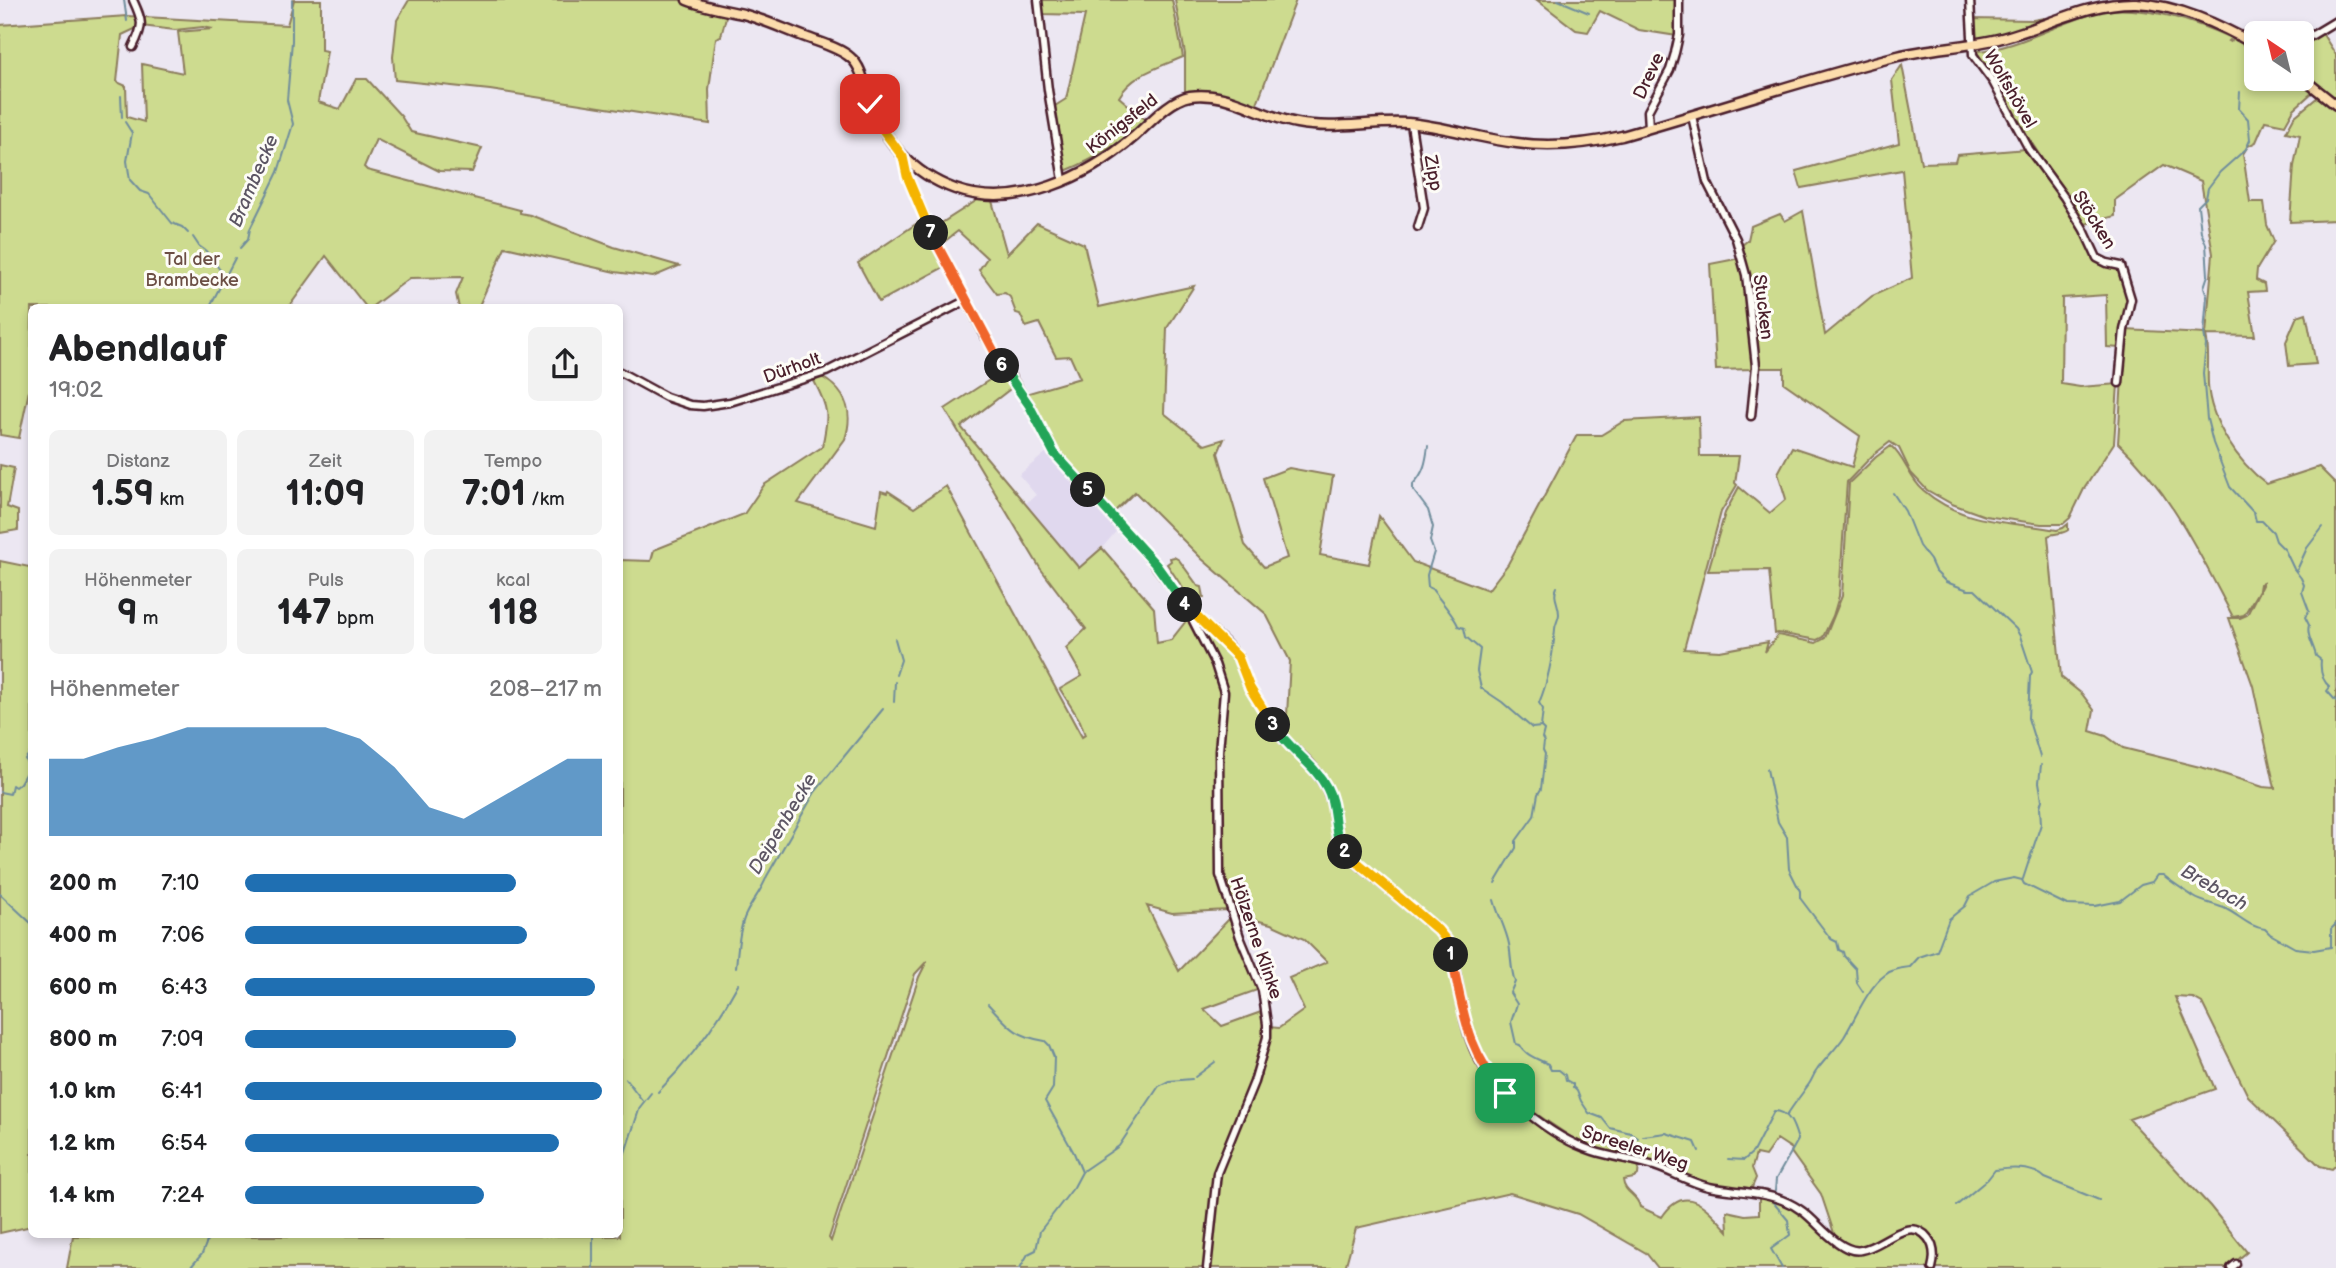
<!DOCTYPE html>
<html lang="de">
<meta charset="utf-8">
<style>
:root{--surface:#fff;--page:#f2f2f2;--text:#202124;--muted:#757577;--accent:#1f6fb2}
body{margin:0;font-family:"Balsamiq Sans",sans-serif;background:var(--page);color:var(--text);height:100vh;display:flex;flex-direction:column;font-size:26px;white-space:nowrap}
*{box-sizing:border-box;margin:0}
p{font-size:23px;color:var(--muted)}
.icon{flex:none;width:38px;height:38px;fill:none;stroke:currentColor;stroke-width:2;stroke-linecap:round;stroke-linejoin:round}
.map{position:relative;flex:1;overflow:hidden}
.sheet{position:absolute;left:28px;top:304px;width:595px;height:934px;display:flex;flex-direction:column;background:var(--surface);border-radius:10px;box-shadow:0 4px 10px #0003}
.sheet>*{flex:none}
.needle{width:46px;rotate:325deg}
.tools{position:absolute;left:2244px;top:21px;display:grid;gap:14px}
.tools a{display:grid;place-items:center;width:70px;height:70px;border-radius:10px;background:var(--surface);box-shadow:0 4px 10px #0003;font-size:35px}
.pin{position:absolute;display:grid;place-items:center;width:60px;height:60px;color:#fff;margin:-30px;border-radius:14px;box-shadow:0 4px 10px #0006}
.km{position:absolute;width:35px;height:35px;margin:-18px;border-radius:50%;background:#222;color:#fff;font-size:19px;line-height:35px;text-align:center}
.round{display:grid;place-items:center;flex:none;width:74px;height:74px;border-radius:10px;background:var(--page)}
.head{display:flex;align-items:center;justify-content:space-between;height:119px;padding:0 21px}
h1{font-size:38px;font-weight:700;line-height:52px}
.metrics{display:grid;grid-template-columns:repeat(3,1fr);gap:10px;height:119px;padding:7px 21px}
.metrics div{display:grid;align-content:center;border-radius:10px;background:var(--page);text-align:center}
.metrics b{font-size:35px;font-weight:700}
.metrics small{font-size:19px;font-weight:400}
.metrics p{font-size:19px}
.chart{height:196px;padding:14px 21px}
.chart p{display:flex;justify-content:space-between}
.chart svg{width:100%;height:126px;margin-top:7px;fill:var(--accent);opacity:.7}
ul{padding:0 21px;list-style:none;font-size:23px}
li{display:grid;grid-template-columns:112px 84px 1fr;align-items:center;height:52px}
li i{height:18px;border-radius:9px;background:var(--accent)}
.map>svg:first-child{display:block}
</style>
<div class="map">
<svg width="2336" height="1268" viewBox="0 0 2336 1268">
<rect width="100%" height="100%" fill="#ece7f2"/>
<filter id="ink" filterUnits="userSpaceOnUse"><feTurbulence type="fractalNoise" baseFrequency=".0143" numOctaves="2"/><feDisplacementMap in="SourceGraphic" scale="14" xChannelSelector="R" yChannelSelector="G"/><feConvolveMatrix kernelMatrix="1 2 1 2 8 2 1 2 1" color-interpolation-filters="sRGB"/></filter>
<g filter="url(#ink)">
<!-- built -->
<path fill="#e0d8ee" d="M1048,451L1067,476H1070L1118,529L1102,548L1079,568L1024,505L1036,495L1019,475Z"/>
<!-- green -->
<g fill="#cddb8f" stroke="#8c7d5d" stroke-width="2" fill-rule="evenodd">
<path d="M294,0H321V50L327,51L318,102L340,109L356,79H367L401,116L411,132L482,148L472,172L439,171L376,139L364,167L367,170L520,210V213L530,215L614,247L679,266L653,277L615,272L505,247L478,308H459L456,294L463,277L410,278L370,308H367L326,256L288,308H32L31,386H30L19,438L0,435V25L127,16L287,25ZM141,26L175,30L203,27L213,29L178,32L183,73L142,64L144,122L127,117L126,86L117,82L122,35Z"/>
<path d="M409,0H681L699,7L727,13L721,36L716,38L709,89L710,124L490,90L395,80L393,57L397,20Z"/>
<path d="M1041,0H1172L1183,57C1160,67 1132,74 1119,97L1147,121C1120,143 1098,158 1065,171L1055,106L1066,99L1085,15L1042,14Z"/>
<path d="M1175,0H1296L1256,106L1205,93L1185,91V54Z"/>
<path d="M1537,0H1678L1677,36L1639,30L1600,11L1588,32L1576,30Z"/>
<path d="M2107,10C2152,7 2190,20 2231,38L2228,41L2230,42L2237,38L2256,48V79H2299L2314,91L2294,109L2285,125L2265,121L2256,142L2248,146L2243,154L2250,202H2264L2267,225L2274,241L2257,269L2256,280L2264,284L2265,291L2248,292L2255,336L2206,335C2210,352 2207,367 2208,384C2210,421 2238,463 2267,484L2319,467L2336,484V1165L2332,1169L2320,1166L2248,1096L2202,1003L2193,998L2175,997L2215,1089L2129,1119L2210,1206L2247,1252L2228,1268H1658L1646,1253L1578,1214L1510,1193L1356,1228L1345,1268H1208L1218,1176L1248,1104L1269,1027L1279,1028L1304,1010L1289,978L1327,962L1304,939L1271,924L1236,915L1228,910L1172,913L1147,906L1179,971L1230,918H1232L1260,989L1204,1009L1222,1026L1264,1011C1266,1049 1252,1085 1236,1120C1228,1136 1219,1153 1215,1170C1208,1202 1208,1236 1205,1268H67L73,1236H620V560L651,561L654,550L744,514L764,485L822,447C829,416 829,409 814,381L822,377C847,392 854,412 845,439L798,503L876,526L881,491L887,493L888,491L914,508L946,486L1082,737L1085,735L1080,721L1060,689L1082,676L1066,648L1086,629L1040,568L945,409L1003,371L1014,386L961,427L1079,568L1102,548L1154,608L1157,643L1171,640L1190,616L1236,659L1279,738L1318,778L1329,798L1334,824L1340,821C1335,800 1330,780 1316,763C1305,749 1289,742 1279,728L1287,715L1290,661L1266,614L1202,559L1135,492L1112,514L1055,448L1025,394L1080,378L1070,356L1056,357L1039,323L1026,327L1020,314L1016,313L1010,297L1005,293L997,294L979,270L987,258L958,231L940,245L946,266L879,302L858,263L922,220L929,231L979,199L992,201L1007,254L1037,223L1084,244L1099,307L1194,286L1167,328L1164,413L1205,445L1224,439L1218,453L1245,545L1264,567L1287,558L1263,478L1289,468L1333,476L1320,555L1369,564L1379,516L1413,562L1488,590L1508,564L1577,435H1601L1624,421L1699,417L1700,456H1739L1735,483L1737,485L1721,512L1684,649L1720,651L1768,642L1765,652L1778,635L1816,643L1825,638L1842,596L1849,483L1876,457L1891,446C1905,458 1909,478 1923,490C1963,525 2008,521 2057,530L2063,528L2068,524V530C2062,535 2055,532 2048,536L2061,677L2082,694L2094,710L2090,731L2106,736L2123,748L2208,769L2263,787L2275,788L2253,686L2229,618H2240L2247,615L2263,583L2260,584L2259,590L2244,615L2233,617C2199,553 2172,493 2118,443L2125,330L2206,334L2213,254L2201,181L2164,165L2115,200V216L2085,224L2012,113L1995,80L1976,51C2016,50 2064,19 2107,10ZM927,961L919,977L831,1241L829,1238L915,974ZM1476,1053L1507,1092L1520,1103L1580,1143L1703,1182L1751,1190L1756,1178L1752,1168L1756,1154L1765,1156L1777,1139L1792,1149L1791,1152L1821,1194L1837,1242L1797,1209L1759,1196V1214L1745,1215L1727,1211L1728,1231C1707,1208 1686,1181 1662,1217L1640,1207C1638,1195 1624,1193 1623,1180L1634,1178L1638,1175L1639,1165L1571,1142L1505,1093Z"/>
<path d="M2044,18L2032,26L1976,41L1973,37L1971,19L2033,20Z"/>
<path d="M2322,33L2336,55V99L2301,73V44Z"/>
<path d="M1902,65L1921,163L1955,162L1957,155L2026,149L2038,159L2099,257L2120,264L2130,293L2120,348L2107,347L2106,295L2062,298L2061,384L2080,387L2118,384L2114,443L2084,489L2070,518L2063,524H2041L1985,516L1952,504L1927,490L1911,473L1899,448L1890,442L1872,456L1847,482L1839,596L1833,616L1823,637L1817,640L1778,633L1775,634L1769,570L1708,571L1725,513L1739,487L1770,513L1786,499L1778,473L1792,447L1852,467L1860,436L1784,383V368H1758L1741,246L1748,240L1751,226L1780,214L1785,221L1803,211L1825,335L1872,296L1912,278L1902,170L1801,188L1796,171L1899,143L1892,80Z"/>
<path d="M2319,96L2336,108V220L2290,222L2294,166L2300,135L2286,132L2294,117Z"/>
<path d="M1741,258L1754,369L1716,370L1710,264Z"/>
<path d="M2306,313L2316,364L2289,366L2286,342L2297,316Z"/>
<path d="M0,465L14,468L7,507L18,511V530L0,533Z"/>
<path d="M1174,557L1179,560L1198,586L1202,587L1204,597L1195,598L1188,596L1167,564L1171,561L1170,558Z"/>
<path d="M0,561L29,567L32,564V1226L0,1233Z"/>
</g>
<g fill="none" stroke-linecap="round" stroke-linejoin="round">
<!-- stream -->
<g stroke="#708d9c" stroke-width="2">
<path d="M124,0L127,21"/>
<path d="M1558,0L1589,13"/>
<path d="M2240,92L2239,109L2248,119L2250,140L2246,149L2220,172L2208,188L2206,198L2198,206L2201,232L2206,244L2208,275L2204,287L2207,296L2204,333L2206,345L2203,373L2207,419L2213,443L2230,487L2254,513L2256,521H2262L2273,532L2276,541L2285,550L2294,569L2301,578L2304,585L2302,592L2309,611L2305,617L2309,625C2306,635 2314,646 2316,656L2321,660C2320,670 2322,681 2330,687L2327,691L2336,701"/>
<path d="M121,96L122,117"/>
<path d="M125,122L132,133L127,161L130,180L140,191L149,194L172,223L182,227L188,233"/>
<path d="M193,237L199,246L206,251L223,274"/>
<path d="M240,248L248,239L250,229L278,172L293,124L287,100L292,41V0"/>
<path d="M209,308L235,258"/>
<path d="M1428,446C1426,462 1424,473 1413,484V490L1428,510L1433,527L1430,541L1434,552L1427,575L1428,587L1432,589C1438,598 1456,618 1458,626L1464,628L1466,637L1480,649L1477,671L1481,688L1502,702L1532,728L1541,727L1544,730L1542,738L1544,742L1543,750L1545,754L1541,789L1538,794L1534,816L1516,841V848L1495,883"/>
<path d="M1893,493L1905,511L1919,546L1930,560L1935,571L1946,582L1968,590H1975L2016,629L2020,636L2032,672L2030,676L2028,718L2040,757"/>
<path d="M2297,570L2307,548L2323,527"/>
<path d="M895,639L901,660L896,675"/>
<path d="M894,702L895,682"/>
<path d="M1541,727L1543,709L1539,703C1549,679 1553,656 1555,629C1555,624 1559,619 1559,614C1559,603 1552,597 1557,587"/>
<path d="M1767,769L1778,822L1787,837L1789,869L1800,891V898L1831,939L1837,942L1839,950L1843,952L1844,956L1856,969L1857,983L1863,992"/>
<path d="M0,792L10,794L12,785L15,787L20,783L29,767L25,759L32,751"/>
<path d="M2023,879L2041,824L2040,807L2042,800L2039,782L2041,765"/>
<path d="M0,894L32,924"/>
<path d="M1494,900C1498,915 1506,929 1509,944C1511,955 1511,972 1515,982L1510,993L1517,1004L1511,1022L1516,1044L1520,1045C1526,1056 1538,1059 1548,1064L1551,1070H1559L1565,1075L1566,1080L1573,1084V1087L1577,1091L1581,1101L1589,1113L1602,1118L1610,1128L1631,1133L1638,1138"/>
<path d="M736,968C737,955 740,925 746,914C752,901 762,890 767,876L815,792L883,709"/>
<path d="M988,1004C1008,1025 1014,1036 1045,1041L1049,1045L1054,1057L1053,1088L1045,1101L1074,1153L1082,1172L1074,1187L1040,1231L1036,1250L1028,1254L1020,1268"/>
<path d="M1195,1077L1215,1062"/>
<path d="M626,1079L642,1100"/>
<path d="M658,1092C690,1060 716,1025 738,984"/>
<path d="M1787,1115C1794,1104 1801,1095 1809,1084C1812,1080 1813,1075 1817,1070C1825,1059 1836,1049 1844,1037C1855,1019 1868,987 1885,975C1892,969 1902,968 1910,967L1919,957L1937,951L1949,919L1965,906L1970,896L1994,882L2014,878L2022,880L2024,884L2067,905L2095,906L2120,901L2141,885L2152,882L2157,875H2163C2173,883 2184,890 2194,897C2203,903 2216,904 2226,909C2240,916 2249,927 2265,929L2270,934L2295,948L2314,950L2331,947V929L2336,924"/>
<path d="M1643,1136L1666,1133L1695,1142L1699,1151"/>
<path d="M1728,1159L1744,1160L1753,1152L1774,1111C1790,1111 1794,1127 1798,1140L1776,1179L1775,1191"/>
<path d="M620,1168L640,1107L651,1093"/>
<path d="M1084,1170L1119,1146L1159,1086L1169,1081L1192,1079"/>
<path d="M1772,1201L1788,1220L1790,1235L1771,1249L1782,1268"/>
<path d="M1956,1206L1988,1179L1995,1170C2010,1168 2032,1166 2045,1178L2099,1200"/>
<path d="M593,1236V1268"/>
<path d="M190,1268L202,1254L209,1236"/>
</g>
<defs>
<g id="minor">
<path d="M1038,0L1048,90L1063,180"/>
<path d="M1970,0L1973,55L1993,82L2029,149L2064,197L2084,230L2097,258L2107,263L2121,266L2131,299L2124,330L2119,383"/>
<path d="M2301,42L2336,21"/>
<path d="M133,47C144,25 143,22 133,0"/>
<path d="M1692,116L1707,182L1736,239L1746,275L1756,366L1751,416"/>
<path d="M1411,124L1424,208L1418,227"/>
<path d="M1649,128L1648,111L1670,70L1675,53L1679,35V0"/>
<path d="M903,157L909,181L934,238L985,336L1029,405L1054,453L1151,560L1190,611L1225,642L1238,657L1250,688L1281,737L1310,764L1326,787L1332,803L1338,841L1347,855L1438,930L1447,941C1461,977 1459,1020 1476,1054C1495,1092 1552,1138 1593,1151C1614,1158 1638,1160 1660,1168C1676,1174 1692,1183 1709,1187C1734,1192 1759,1191 1782,1200C1810,1211 1816,1227 1837,1242C1844,1247 1852,1252 1861,1250C1883,1247 1909,1214 1928,1238C1935,1247 1935,1257 1932,1268"/>
<path d="M620,372L666,397L690,405L703,406L730,402L826,372L967,300"/>
<path d="M1194,615L1193,621L1215,664L1224,692L1219,751L1220,875L1240,937L1262,990L1267,1024V1037L1254,1082L1217,1173L1207,1268"/>
<path d="M2231,1268L2236,1264"/>
</g>
<g id="major">
<path d="M687,0C705,7 724,10 743,14C765,20 786,30 808,38C821,43 840,48 851,58C861,66 864,84 868,96C883,140 911,173 955,189C1017,211 1088,177 1135,136C1150,123 1169,100 1190,96C1228,90 1261,117 1297,123C1334,130 1371,121 1408,123C1445,126 1480,139 1517,143C1553,148 1587,144 1622,136C1714,110 1806,79 1898,56C1931,48 1965,47 1998,39C2045,28 2086,2 2136,3C2178,5 2220,25 2256,45"/>
<path d="M2301,77L2336,105"/>
</g>
</defs>
<!-- minor casing -->
<use href="#minor" stroke="#4a1f2b" stroke-width="11"/>
<!-- major casing -->
<use href="#major" stroke="#4a1f2b" stroke-width="13"/>
<!-- minor -->
<use href="#minor" stroke="#fdfcf7" stroke-width="6"/>
<!-- major -->
<use href="#major" stroke="#fcdcac" stroke-width="8"/>
</g>
</g>
<g fill="none" stroke-linecap="round" stroke-linejoin="round" filter="url(#ink)">
<defs>
<path id="split-1" d="M1451,955C1464,1011 1465,1049 1505,1093"/>
<path id="split-2" d="M1345,852L1438,930L1447,941L1451,955"/>
<path id="split-3" d="M1273,725C1288,749 1314,763 1327,788C1338,808 1331,833 1345,852"/>
<path id="split-4" d="M1185,605L1238,657L1250,688L1273,725"/>
<path id="split-5" d="M1088,490L1157,566L1185,605"/>
<path id="split-6" d="M1002,366L1029,405L1054,453L1088,490"/>
<path id="split-7" d="M931,233L1002,366"/>
<path id="split-8" d="M870,104L880,126L903,157L907,176L931,233"/>
</defs>
<!-- split-1 casing -->
<use href="#split-1" stroke="#fff" stroke-width="14"/>
<!-- split-2 casing -->
<use href="#split-2" stroke="#fff" stroke-width="14"/>
<!-- split-3 casing -->
<use href="#split-3" stroke="#fff" stroke-width="14"/>
<!-- split-4 casing -->
<use href="#split-4" stroke="#fff" stroke-width="14"/>
<!-- split-5 casing -->
<use href="#split-5" stroke="#fff" stroke-width="14"/>
<!-- split-6 casing -->
<use href="#split-6" stroke="#fff" stroke-width="14"/>
<!-- split-7 casing -->
<use href="#split-7" stroke="#fff" stroke-width="14"/>
<!-- split-8 casing -->
<use href="#split-8" stroke="#fff" stroke-width="14"/>
<!-- split-1 -->
<use href="#split-1" stroke="#f0652b" stroke-width="9"/>
<!-- split-2 -->
<use href="#split-2" stroke="#f5b400" stroke-width="9"/>
<!-- split-3 -->
<use href="#split-3" stroke="#22a559" stroke-width="9"/>
<!-- split-4 -->
<use href="#split-4" stroke="#f5b400" stroke-width="9"/>
<!-- split-5 -->
<use href="#split-5" stroke="#22a559" stroke-width="9"/>
<!-- split-6 -->
<use href="#split-6" stroke="#22a559" stroke-width="9"/>
<!-- split-7 -->
<use href="#split-7" stroke="#f0652b" stroke-width="9"/>
<!-- split-8 -->
<use href="#split-8" stroke="#f5b400" stroke-width="9"/>
</g>
<g text-anchor="middle" dominant-baseline="central" stroke-width="6" stroke-linejoin="round" paint-order="stroke">
<!-- street labels -->
<g font-size="18" fill="#4a1f2b" stroke="#fdfcf7">
<text transform="translate(1649 76) rotate(-65)">Dreve</text>
<text transform="translate(2010 89) rotate(60)">Wolfshövel</text>
<text transform="translate(1122 124) rotate(-38)">Königsfeld</text>
<text transform="translate(1433 173) rotate(80)">Zipp</text>
<text transform="translate(2094 220) rotate(58)">Stöcken</text>
<text transform="translate(1763 307) rotate(83)">Stucken</text>
<text transform="translate(792 368) rotate(-20)">Dürholt</text>
<text transform="translate(1256 938) rotate(71)">Hölzerne Klinke</text>
<text transform="translate(1635 1148) rotate(18)">Spreeler Weg</text>
</g>
<!-- park labels -->
<g font-size="18" fill="#6b4e44" stroke="#fdfcf7">
<text x="192" y="259">Tal der<tspan x="192" dy="21">Brambecke</tspan></text>
</g>
<!-- water labels -->
<g font-size="19" font-style="italic" fill="#5d5664" stroke="#fdfcf7">
<text transform="translate(254 181) rotate(-67)">Brambecke</text>
<text transform="translate(783 824) rotate(-59)">Deipenbecke</text>
<text transform="translate(2214 888) rotate(30)">Brebach</text>
</g>
</g>
</svg>
<div class="tools">
<a><svg class="needle" viewBox="-14 -14 28 28"><path d="M0-13l5 13h-10z" fill="#e53935"/><path d="M0 13l5-13h-10z" fill="#757577"/></svg></a>
</div>
<div class="pin" style="left:1505px;top:1093px;background:#1e9e55"><svg class="icon" aria-label="arrive" viewBox="0 0 24 24"><path d="M6 21V4h12l-3 4 3 4H6"/></svg></div>
<div class="pin" style="left:870px;top:104px;background:#d93025"><svg class="icon" aria-label="check" viewBox="0 0 24 24"><path d="M5 12l5 5 9-10"/></svg></div>
<b class="km" style="left:1451px;top:955px">1</b>
<b class="km" style="left:1345px;top:852px">2</b>
<b class="km" style="left:1273px;top:725px">3</b>
<b class="km" style="left:1185px;top:605px">4</b>
<b class="km" style="left:1088px;top:490px">5</b>
<b class="km" style="left:1002px;top:366px">6</b>
<b class="km" style="left:931px;top:233px">7</b>
<section class="sheet">
<div class="head"><div><h1>Abendlauf</h1><p>19:02</p></div><a class="round"><svg class="icon" aria-label="share" viewBox="0 0 24 24"><path d="M12 15V3M7 8l5-5 5 5M5 13v7h14v-7"/></svg></a></div>
<div class="metrics">
<div><p>Distanz</p><b>1.59<small> km</small></b></div>
<div><p>Zeit</p><b>11:09</b></div>
<div><p>Tempo</p><b>7:01<small> /km</small></b></div>
</div>
<div class="metrics">
<div><p>Höhenmeter</p><b>9<small> m</small></b></div>
<div><p>Puls</p><b>147<small> bpm</small></b></div>
<div><p>kcal</p><b>118</b></div>
</div>
<div class="chart"><p><span>Höhenmeter</span>208–217 m</p>
<svg viewBox="0 0 160 44" preserveAspectRatio="none"><path d="M0 44V17L10 17L20 13L30 10L40 6L50 6L60 6L70 6L80 6L90 10L100 20L110 34L120 38L130 31L140 24L150 17L160 17V44z"/></svg>
</div>
<ul>
<li><b>200 m</b>7:10<i style="width:76%"></i></li>
<li><b>400 m</b>7:06<i style="width:79%"></i></li>
<li><b>600 m</b>6:43<i style="width:98%"></i></li>
<li><b>800 m</b>7:09<i style="width:76%"></i></li>
<li><b>1.0 km</b>6:41<i style="width:100%"></i></li>
<li><b>1.2 km</b>6:54<i style="width:88%"></i></li>
<li><b>1.4 km</b>7:24<i style="width:67%"></i></li>
</ul>
</section>
</div>
